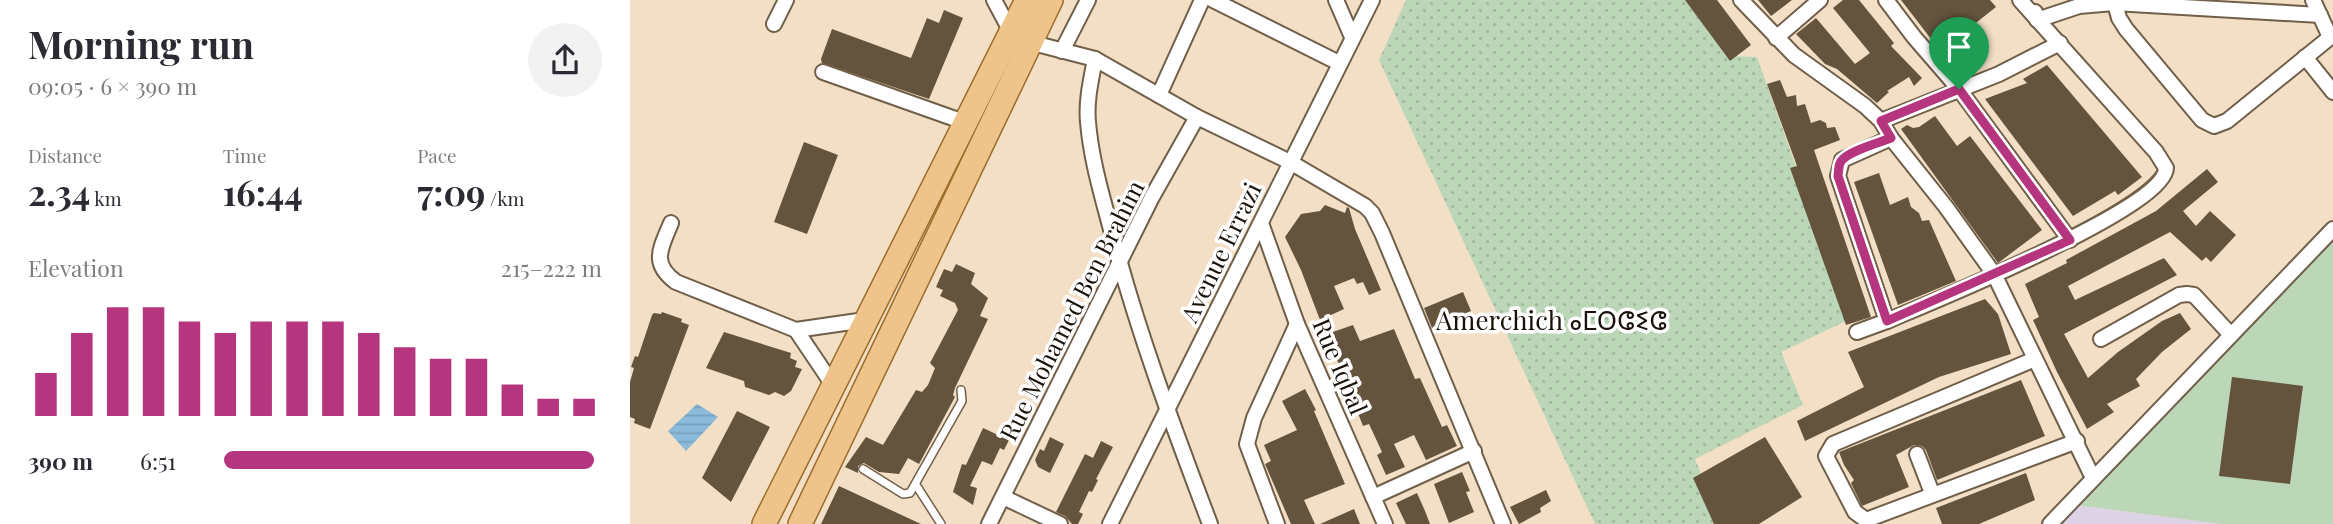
<!DOCTYPE html>
<meta charset="utf-8">
<style>
:root{--surface:#fff;--page:#f2f2f3;--text:#2b2b33;--muted:#7c7c81;--accent:#b6357f}
body{margin:0;font-family:"Playfair Display","Noto Sans Tifinagh",serif;background:var(--page);color:var(--text);height:100vh;display:flex;flex-direction:column;font-size:26px;white-space:nowrap}
*{box-sizing:border-box;margin:0}
p{font-size:23px;color:var(--muted)}
.icon{flex:none;width:38px;height:38px;fill:none;stroke:currentColor;stroke-width:2;stroke-linecap:round;stroke-linejoin:round}
.map{position:relative;flex:1;overflow:hidden}
.drawer{display:flex;flex-direction:column;background:var(--surface);width:630px}
.drawer>*{flex:none}
.pin{position:absolute;display:grid;place-items:center;width:60px;height:60px;color:#fff;margin:-72px -30px;border-radius:50% 50% 50% 0;rotate:-45deg;box-shadow:0 0 7px #0007}
.pin .icon{rotate:45deg}
.round{display:grid;place-items:center;flex:none;width:74px;height:74px;border-radius:37px;background:var(--page)}
.headline{display:flex;align-items:center;justify-content:space-between;height:119px;padding:0 28px}
h1{font-size:38px;font-weight:700;line-height:52px}
.metrics{display:grid;grid-template-columns:repeat(3,1fr);gap:10px;height:119px;padding:7px 28px}
.metrics div{display:grid;align-content:center}
.metrics b{font-size:35px;font-weight:700}
.metrics small{font-size:19px;font-weight:400}
.metrics p{font-size:19px}
.chart{height:196px;padding:14px 28px}
.chart p{display:flex;justify-content:space-between}
.chart svg{width:100%;height:126px;margin-top:7px;stroke:var(--accent);stroke-width:6}
ul{padding:0 28px;list-style:none;font-size:23px}
li{display:grid;grid-template-columns:112px 84px 1fr;align-items:center;height:52px}
li i{height:18px;border-radius:9px;background:var(--accent)}
main{display:flex;flex:1;min-height:0}
.map>svg:first-child{display:block}
</style>
<main>
<section class="drawer">
<div class="headline"><div><h1>Morning run</h1><p>09:05 · 6 × 390 m</p></div><a class="round"><svg class="icon" aria-label="share" viewBox="0 0 24 24"><path d="M12 15V3M7 8l5-5 5 5M5 13v7h14v-7"/></svg></a></div>
<div class="metrics">
<div><p>Distance</p><b>2.34<small> km</small></b></div>
<div><p>Time</p><b>16:44</b></div>
<div><p>Pace</p><b>7:09<small> /km</small></b></div>
</div>
<div class="chart"><p><span>Elevation</span>215–222 m</p>
<svg viewBox="0 0 160 44" preserveAspectRatio="none"><path d="M5 44V29M15 44V15M25 44V6M35 44V6M45 44V11M55 44V15M65 44V11M75 44V11M85 44V11M95 44V15M105 44V20M115 44V24M125 44V24M135 44V33M145 44V38M155 44V38"/></svg>
</div>
<ul>
<li><b>390 m</b>6:51<i style="width:98%"></i></li>
</ul>
</section>
<div class="map">
<svg width="1703" height="524" viewBox="0 0 1703 524">
<defs>
<pattern id="grass-dots" width="8" height="8" patternUnits="userSpaceOnUse" patternTransform="scale(1.75)"><rect width="8" height="8" fill="#bcd7b8"/><path d="M2 2h.1M6 6h.1" fill="none" stroke="#a1b89d" stroke-width="1.8" stroke-linecap="round"/></pattern>
<pattern id="water-rules" width="6" height="5" patternUnits="userSpaceOnUse" patternTransform="scale(1.75)"><rect width="6" height="5" fill="#8bbbda"/><path d="M0 2.5h6" fill="none" stroke="#77a0ba"/></pattern>
</defs>
<rect width="100%" height="100%" fill="#f2dfc6"/>
<!-- education -->
<path fill="#ded4e8" d="M1446,505L1591,524H1431Z"/>
<!-- grass -->
<path fill="url(#grass-dots)" d="M776,0H1056L1098,56L1127,57L1220,319L1151,352L1173,405L1065,459L1091,524H965L749,60Z"/>
<!-- pitch -->
<path fill="#bcd7b8" d="M1703,240V524H1591L1446,505Z"/>
<!-- water -->
<path fill="url(#water-rules)" d="M67,404L88,417L56,451L38,431Z"/>
<!-- building -->
<g fill="#64543e">
<path d="M1055,0H1087L1121,45L1100,61Z"/>
<path d="M1128,0H1162L1141,16Z"/>
<path d="M1213,0H1229L1264,43L1261,46L1292,78L1284,86L1279,77L1257,91L1259,92L1247,103L1207,69L1195,64L1166,34L1186,18L1225,64L1240,53L1203,8Z"/>
<path d="M1271,0H1360L1366,7L1328,37L1347,61L1328,74Z"/>
<path d="M314,10L333,18L299,99L192,63L191,59L202,29L281,58L297,18L309,23Z"/>
<path d="M1417,65L1512,177L1488,195L1485,191L1443,216L1355,99L1397,83L1393,79Z"/>
<path d="M1150,80L1157,97L1166,95L1167,106L1175,104L1181,123L1190,120L1196,123L1197,128L1205,127L1210,140L1184,150L1241,317L1216,325L1160,168L1167,166L1137,84Z"/>
<path d="M1305,116L1327,146L1340,136L1412,230L1368,263L1271,129L1277,125L1283,128L1289,127Z"/>
<path d="M174,142L208,155L177,234L144,222Z"/>
<path d="M1577,169L1588,182L1553,211L1566,226L1580,211L1606,235L1581,262L1576,257L1572,261L1540,232L1438,286L1445,300L1534,258L1547,275L1434,334L1458,378L1488,352L1532,321L1550,313L1561,329L1532,352L1506,379L1510,386L1477,404L1484,412L1457,429L1427,372L1403,320L1409,317L1395,284L1437,263L1436,260L1526,211Z"/>
<path d="M1249,173L1260,205L1278,197L1281,207L1289,213L1292,221L1299,220L1326,281L1268,305L1224,182Z"/>
<path d="M695,205L715,213L717,207L719,208L725,229L751,290L739,295L733,282L727,284L724,278L704,286L714,309L690,320L671,270L655,237L671,214L690,211Z"/>
<path d="M326,264L345,273L341,284L358,298L350,316L358,319L325,388L323,395L325,397L289,464L278,458L269,474L249,472L234,463L228,466V473L215,467L236,437L253,445L286,390L292,392L298,385L305,368L300,363L328,310L325,303L310,296L313,290L306,287L314,269L322,272Z"/>
<path d="M833,292L841,311L802,328L794,308Z"/>
<path d="M1355,299L1368,314L1381,354L1309,377L1175,441L1167,421L1234,387L1218,352Z"/>
<path d="M32,312L52,319L51,322L59,325L20,429L4,423L5,419L0,417V382L4,368L1,367L5,356L8,357L22,315L24,313L31,314Z"/>
<path d="M723,325L730,341L764,329L785,379L790,378L812,427L817,425L827,446L796,460L784,435L764,444L775,467L756,475L747,455L752,452L739,424L733,426L697,334Z"/>
<path d="M94,332L161,353L160,358L167,361L165,367L172,369L161,391L154,396L145,392L139,395L115,387L114,381L76,368Z"/>
<path d="M1602,377L1673,386L1660,484L1589,476Z"/>
<path d="M1391,380L1415,436L1307,480L1296,450L1292,446L1284,445L1266,455L1279,487L1232,506L1221,483L1224,480L1214,465L1209,452Z"/>
<path d="M675,389L686,410L684,411L715,484L674,500L685,524H661L635,464L641,461L634,445L667,430L652,401Z"/>
<path d="M107,411L140,427L101,502L72,478Z"/>
<path d="M353,428L379,440L374,450L370,448L362,465L352,461L340,486L347,488L343,505L323,492L332,464L336,465Z"/>
<path d="M420,437L434,444L420,473L408,467L405,460L410,449L414,451Z"/>
<path d="M1135,437L1172,497L1129,524H1084L1063,478Z"/>
<path d="M471,441L483,447L466,479L468,480L462,492L459,491L449,512L453,514L448,524H442L435,516L426,512L455,454L463,458Z"/>
<path d="M832,472L840,491L836,492L844,512L819,523L804,484Z"/>
<path d="M1396,473L1405,500L1349,524H1312L1306,508Z"/>
<path d="M209,486L291,524H191Z"/>
<path d="M916,490L921,501L910,508L911,512L889,524L880,507Z"/>
<path d="M787,493L795,511L800,524H776L766,503Z"/>
<path d="M724,509L730,524H690Z"/>
</g>
<g fill="none" stroke-linecap="round" stroke-linejoin="round">
<defs>
<g id="lane">
<path d="M233,469L273,494L280,493L332,401L331,390"/>
<path d="M286,485L311,524"/>
</g>
<g id="street">
<path d="M364,0L380,30L399,42L465,59L567,117L660,162L735,206L742,213L752,233L873,524"/>
<path d="M583,0L709,63"/>
<path d="M706,0L722,37"/>
<path d="M1111,0L1164,55L1235,106L1251,121L1261,138L1316,207L1364,274L1463,478"/>
<path d="M1256,0L1284,37L1329,89L1440,240"/>
<path d="M1484,0L1489,18L1496,29L1572,120L1584,126L1597,121L1703,35"/>
<path d="M1683,0L1700,37"/>
<path d="M1405,12L1407,20L1449,6L1484,3L1690,15"/>
<path d="M144,24L156,0"/>
<path d="M1146,38L1190,0"/>
<path d="M432,51L458,0"/>
<path d="M1675,57L1703,92"/>
<path d="M465,59C461,80 456,101 458,122C461,158 471,192 480,226C506,328 543,426 580,524"/>
<path d="M193,72L334,122"/>
<path d="M529,95L572,0"/>
<path d="M1251,121L1369,74L1430,43"/>
<path d="M41,223C31,248 20,263 46,282L166,330L235,320"/>
<path d="M631,223L667,324L755,524"/>
<path d="M1257,321L1208,176L1212,160L1261,138"/>
<path d="M166,330L203,385"/>
<path d="M1227,332L1257,321C1299,303 1535,208 1536,168L1526,152L1390,0"/>
<path d="M1471,339L1549,295L1557,294L1564,295L1601,335"/>
<path d="M1405,359L1203,444L1196,456L1199,462L1225,512L1236,520L1447,441"/>
<path d="M1287,454L1302,493"/>
<path d="M373,497L430,524"/>
<path d="M743,497L844,451"/>
<path d="M359,524L522,197L567,117"/>
<path d="M480,524L742,0"/>
<path d="M647,524L617,444L624,418L667,324"/>
<path d="M1420,524L1703,229"/>
</g>
<g id="primary">
<path d="M134,524L397,0"/>
<path d="M170,524L421,0"/>
</g>
</defs>
<!-- lane casing -->
<use href="#lane" stroke="#705f49" stroke-width="10"/>
<!-- street casing -->
<use href="#street" stroke="#705f49" stroke-width="18"/>
<!-- primary casing -->
<use href="#primary" stroke="#9c6c2b" stroke-width="26"/>
<!-- lane -->
<use href="#lane" stroke="#fff" stroke-width="7"/>
<!-- street -->
<use href="#street" stroke="#fff" stroke-width="14"/>
<!-- primary -->
<use href="#primary" stroke="#eec48b" stroke-width="23"/>
</g>
<g fill="none" stroke-linecap="round" stroke-linejoin="round">
<defs>
<path id="route" d="M1329,89L1440,240L1257,321L1208,176C1209,170 1208,163 1213,159C1222,150 1248,143 1261,138L1251,121Z"/>
</defs>
<!-- route casing -->
<use href="#route" stroke="#fff" stroke-width="14"/>
<!-- route -->
<use href="#route" stroke="#b6357f" stroke-width="9"/>
</g>
<g text-anchor="middle" dominant-baseline="central" stroke-width="7" stroke-linejoin="round" paint-order="stroke">
<!-- street labels -->
<g font-size="24" fill="#191209" stroke="#fff">
<text transform="translate(590 252) rotate(-64)">Avenue Errazi</text>
<text transform="translate(441 310) rotate(-63)">Rue Mohamed Ben Brahim</text>
<text transform="translate(711 366) rotate(67)">Rue Iqbal</text>
</g>
<!-- neighbourhood labels -->
<g font-size="26" fill="#191209" stroke="#fff">
<text x="922" y="319">Amerchich ⴰⵎⵔⵛⵉⵛ</text>
</g>
</g>
</svg>
<div class="pin" style="left:1329px;top:89px;background:#1e9e55"><svg class="icon" aria-label="arrive" viewBox="0 0 24 24"><path d="M6 21V4h12l-3 4 3 4H6"/></svg></div>
</div>
</main>
